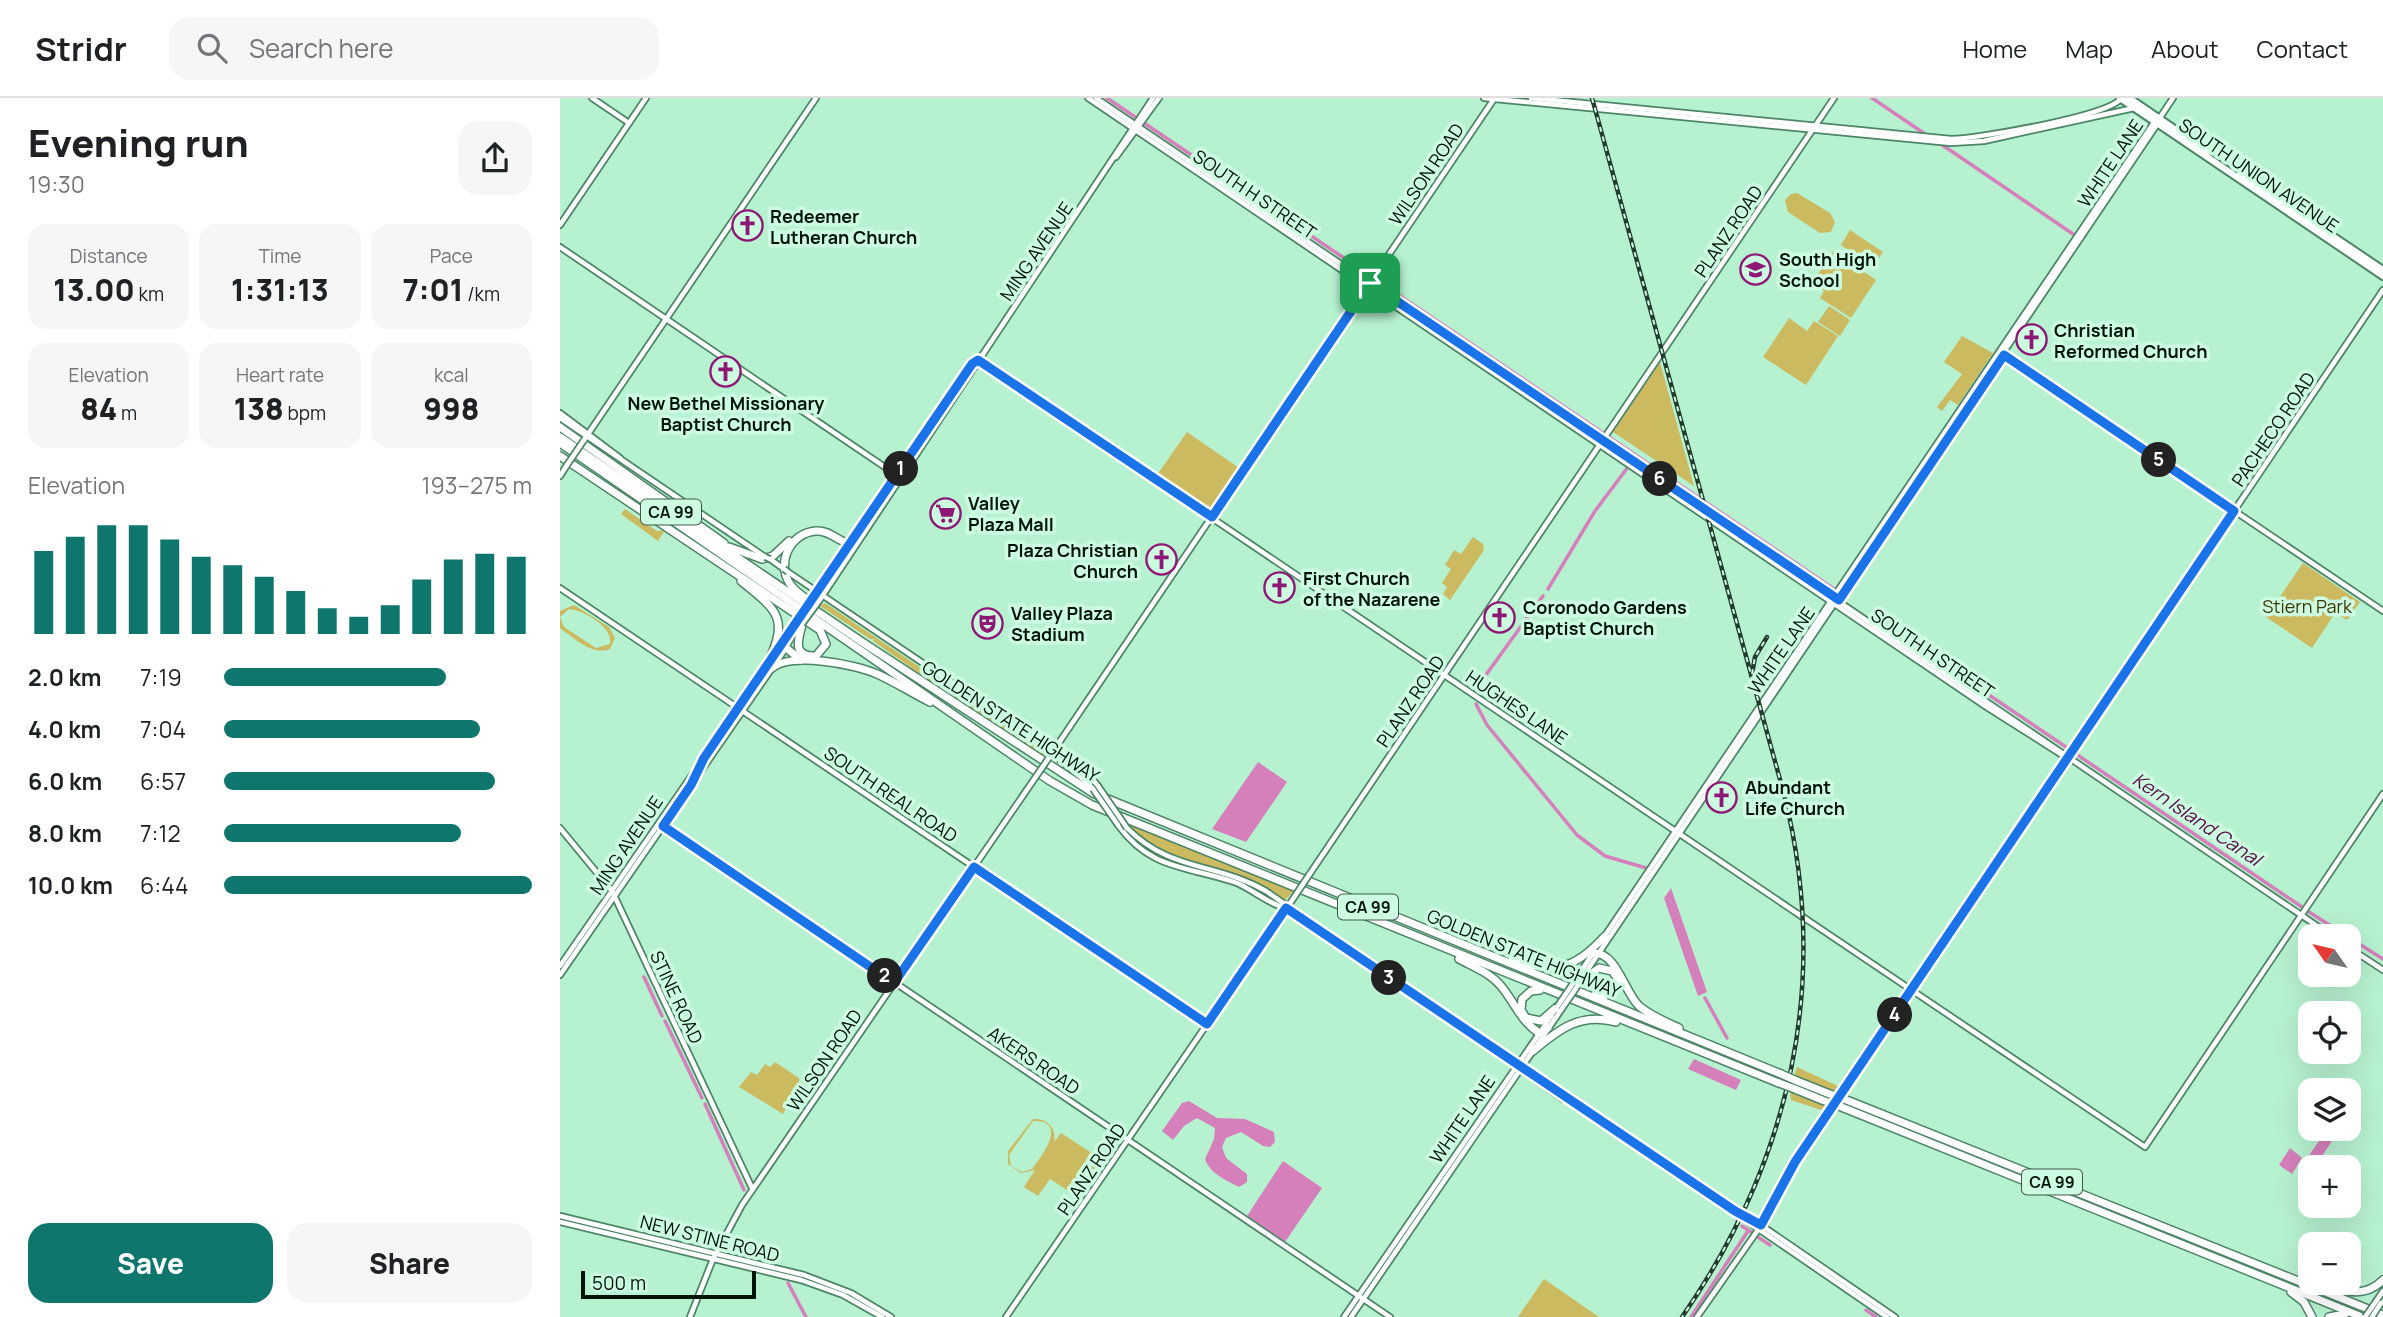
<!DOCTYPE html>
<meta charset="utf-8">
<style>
:root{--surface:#fff;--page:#f6f6f6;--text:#202124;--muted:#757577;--line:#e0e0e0;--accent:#0f766e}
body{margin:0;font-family:Manrope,sans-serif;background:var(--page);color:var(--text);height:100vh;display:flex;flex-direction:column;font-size:26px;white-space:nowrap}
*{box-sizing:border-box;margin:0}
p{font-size:23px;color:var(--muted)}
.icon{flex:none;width:38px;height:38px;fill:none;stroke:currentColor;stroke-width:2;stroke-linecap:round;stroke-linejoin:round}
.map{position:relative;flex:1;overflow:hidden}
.drawer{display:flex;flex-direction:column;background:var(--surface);width:560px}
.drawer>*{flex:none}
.needle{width:46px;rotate:304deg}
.buttons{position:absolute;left:1738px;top:826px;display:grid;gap:14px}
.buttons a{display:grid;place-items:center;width:63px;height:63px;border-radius:14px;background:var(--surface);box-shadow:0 7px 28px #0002;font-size:35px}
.scale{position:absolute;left:21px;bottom:18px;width:175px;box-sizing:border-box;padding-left:7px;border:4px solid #001308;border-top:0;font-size:19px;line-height:24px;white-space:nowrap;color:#001308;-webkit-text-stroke:5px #cdfde0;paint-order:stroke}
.pin{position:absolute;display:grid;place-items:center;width:60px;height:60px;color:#fff;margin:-30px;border-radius:14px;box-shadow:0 4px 10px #0006}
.km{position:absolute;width:35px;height:35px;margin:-18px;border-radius:50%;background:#222;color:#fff;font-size:19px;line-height:35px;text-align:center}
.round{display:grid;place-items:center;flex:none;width:74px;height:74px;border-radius:21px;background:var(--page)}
.overview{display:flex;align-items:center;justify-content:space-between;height:119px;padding:0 28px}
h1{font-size:38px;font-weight:800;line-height:52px}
.stats{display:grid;grid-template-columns:repeat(3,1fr);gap:10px;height:119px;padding:7px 28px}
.stats div{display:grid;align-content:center;border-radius:18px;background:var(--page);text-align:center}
.stats b{font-size:30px;font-weight:800}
.stats small{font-size:19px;font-weight:400}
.stats p{font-size:19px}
.chart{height:196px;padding:14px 28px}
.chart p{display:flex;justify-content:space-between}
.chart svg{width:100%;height:126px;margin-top:7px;stroke:var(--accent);stroke-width:6}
.button{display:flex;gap:14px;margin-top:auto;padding:14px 28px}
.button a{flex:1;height:80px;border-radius:21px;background:var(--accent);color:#fff;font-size:28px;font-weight:800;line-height:80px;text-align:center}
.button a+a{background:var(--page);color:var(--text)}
ul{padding:0 28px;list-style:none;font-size:23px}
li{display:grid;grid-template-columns:112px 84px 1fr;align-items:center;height:52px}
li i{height:18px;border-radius:9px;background:var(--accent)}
header{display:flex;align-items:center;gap:42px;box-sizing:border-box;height:98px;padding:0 35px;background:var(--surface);border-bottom:2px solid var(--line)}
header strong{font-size:33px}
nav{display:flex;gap:38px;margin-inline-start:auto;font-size:24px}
.search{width:490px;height:63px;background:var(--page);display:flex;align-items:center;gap:18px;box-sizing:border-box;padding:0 24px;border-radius:21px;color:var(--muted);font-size:26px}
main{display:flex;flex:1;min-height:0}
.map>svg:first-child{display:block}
</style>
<header>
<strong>Stridr</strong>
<div class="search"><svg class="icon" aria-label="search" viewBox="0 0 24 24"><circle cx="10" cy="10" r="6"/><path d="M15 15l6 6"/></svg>Search here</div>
<nav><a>Home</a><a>Map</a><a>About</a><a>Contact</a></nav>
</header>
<main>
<section class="drawer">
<div class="overview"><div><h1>Evening run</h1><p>19:30</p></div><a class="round"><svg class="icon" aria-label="share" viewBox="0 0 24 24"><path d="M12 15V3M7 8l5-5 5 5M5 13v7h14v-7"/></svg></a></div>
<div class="stats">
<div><p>Distance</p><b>13.00<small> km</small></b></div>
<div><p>Time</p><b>1:31:13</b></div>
<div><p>Pace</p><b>7:01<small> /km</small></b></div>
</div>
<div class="stats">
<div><p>Elevation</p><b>84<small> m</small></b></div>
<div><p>Heart rate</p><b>138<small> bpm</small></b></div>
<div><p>kcal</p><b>998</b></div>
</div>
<div class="chart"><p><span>Elevation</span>193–275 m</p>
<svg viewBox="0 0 160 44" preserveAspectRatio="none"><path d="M5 44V15M15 44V10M25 44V6M35 44V6M45 44V11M55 44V17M65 44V20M75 44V24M85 44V29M95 44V35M105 44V38M115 44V34M125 44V25M135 44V18M145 44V16M155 44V17"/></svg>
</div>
<ul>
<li><b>2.0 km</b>7:19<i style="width:72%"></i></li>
<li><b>4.0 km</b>7:04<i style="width:83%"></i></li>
<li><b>6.0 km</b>6:57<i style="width:88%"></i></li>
<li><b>8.0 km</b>7:12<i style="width:77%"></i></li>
<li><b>10.0 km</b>6:44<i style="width:100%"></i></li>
</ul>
<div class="button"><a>Save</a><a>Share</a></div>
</section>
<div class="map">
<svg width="1823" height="1219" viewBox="0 0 1823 1219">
<rect width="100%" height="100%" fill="#b7f2d0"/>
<!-- green -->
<g fill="#cbba60" fill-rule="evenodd">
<path d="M1237,95L1270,115L1275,124L1271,134L1260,135L1228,114L1225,102L1231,96Z"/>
<path d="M1290,132L1323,154L1313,168L1281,147Z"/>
<path d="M1273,153L1316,182L1291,220L1260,200L1264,193L1252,185Z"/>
<path d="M1269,208L1290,222L1280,238L1258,224Z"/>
<path d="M1229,220L1247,233L1254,223L1278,238L1246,287L1203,259Z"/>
<path d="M1402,238L1433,255L1398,307L1390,302L1382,313L1377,309L1402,276L1384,264Z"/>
<path d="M1100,264L1134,388L1053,334Z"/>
<path d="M627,334L679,370L651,413L597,377Z"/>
<path d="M65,411L97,433L105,432L98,443L61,416Z"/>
<path d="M913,439L923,446L924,452L890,502L883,496L887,489L882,485L891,471L885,467L894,452L901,456Z"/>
<path d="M1743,465L1800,504L1787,522L1775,515L1752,550L1706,519Z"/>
<path d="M265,505L485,654L486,657L483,662L313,543L314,541H310L260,508Z"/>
<path d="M14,507L49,529L55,540L50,551C32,558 14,540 0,530V513ZM9,511C24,512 54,530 50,546L36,550L4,529L0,519Z"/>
<path d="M566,725L734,793L724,803C707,791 690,781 671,775C631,764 595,760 566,725Z"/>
<path d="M215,964L239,980V984L248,985L236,991L223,1016L179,989L191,974L197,977L205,966L210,969Z"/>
<path d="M1237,969L1280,989L1276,995L1234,978Z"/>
<path d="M1230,995H1234L1267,1008L1264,1013L1231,1002Z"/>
<path d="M473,1021C487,1020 497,1030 494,1044L501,1035L544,1063L519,1100L490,1081L478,1098L464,1089L475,1072L461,1075L448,1066V1053ZM473,1023C509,1022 482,1058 472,1071L462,1074L451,1068L449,1057Z"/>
<path d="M984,1181L1039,1219H958Z"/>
</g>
<!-- water -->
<g fill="#d57fbb">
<path d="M698,664L727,684L686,744L652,731Z"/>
<path d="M1111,790L1147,894L1138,898L1104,800Z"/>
<path d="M1134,961L1181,982L1176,992L1128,971Z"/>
<path d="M629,1003L657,1020L685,1021L714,1034L715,1044L710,1049L703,1048L681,1034L666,1040L662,1049L666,1060L687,1076V1084L679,1089C666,1082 650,1076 645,1061L654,1041L655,1030L637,1020L624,1028L613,1042L602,1033L622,1005Z"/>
<path d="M1767,1031H1780L1758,1064L1751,1066L1748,1059Z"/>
<path d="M1730,1050L1742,1060L1732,1076L1719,1067Z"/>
<path d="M723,1063L762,1090L725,1144L687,1118Z"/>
</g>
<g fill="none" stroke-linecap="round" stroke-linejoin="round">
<!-- canal -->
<g stroke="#d57fbb" stroke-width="3.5">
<path d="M547,0L1274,491"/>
<path d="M1312,0L1368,38"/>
<path d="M1378,44L1513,136"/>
<path d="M988,491L1035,413L1068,369"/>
<path d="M1334,533L1509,651"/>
<path d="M915,592L983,498"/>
<path d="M916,606L927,627L1017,737L1045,758L1086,770"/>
<path d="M1516,656L1742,809"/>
<path d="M1749,814L1823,861"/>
<path d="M84,879L102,918"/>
<path d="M1145,900L1167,940"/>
<path d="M105,923L142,1000"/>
<path d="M145,1006L184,1092"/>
<path d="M1177,1125V1123"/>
<path d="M1182,1128L1191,1134"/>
<path d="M1198,1139L1210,1147"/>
<path d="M228,1185L246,1219"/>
<path d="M1306,1212L1316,1219"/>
<path d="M1131,1219L1188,1133"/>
</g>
<defs>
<g id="tertiary">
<path d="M32,0L69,25"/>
<path d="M528,0L1422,606L1507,660"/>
<path d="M536,0L1772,838"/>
<path d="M1599,21L1613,0"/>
<path d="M0,127L86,0"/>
<path d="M0,149L338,378"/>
<path d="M1440,255L1823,513"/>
<path d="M418,262L1247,822"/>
<path d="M0,315L60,360"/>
<path d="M0,320L205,459"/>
<path d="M24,342L256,0"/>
<path d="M0,378L7,367"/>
<path d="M210,461L224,471"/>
<path d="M228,474L493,653C498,665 523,678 533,691"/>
<path d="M0,490L647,926"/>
<path d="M494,653C511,655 528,675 538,688"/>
<path d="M488,661L934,1"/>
<path d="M558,727C591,773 629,768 677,785C693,792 709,806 725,810"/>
<path d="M103,728L830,1219"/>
<path d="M0,730L52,793L192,1090"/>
<path d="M567,730C611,774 655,764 706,793L1003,1001L1010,1002"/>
<path d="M749,777L1274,0"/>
<path d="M1237,815L1585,1049L1823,696"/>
<path d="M1788,849L1823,872"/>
<path d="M923,944L1006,996L1010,1002L1327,1219"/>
<path d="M1175,1113L1179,1112L1335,1219"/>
<path d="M130,1219L153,1161L182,1107L475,680"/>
<path d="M446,1219L735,798"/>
<path d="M1137,1219L1205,1122L1235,1064L1823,192"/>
</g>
<g id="secondary">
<path d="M924,0L1391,45L1424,43L1574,10"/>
<path d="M971,0L1391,41C1420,40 1544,19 1561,1"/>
<path d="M556,59L599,0"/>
<path d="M254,501L412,266L418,263"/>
<path d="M259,503L593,0"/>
<path d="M213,560L224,544"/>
<path d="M1044,839L1595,23"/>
<path d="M0,868L206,570"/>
<path d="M0,877L226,550"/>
<path d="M1022,880L1598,25"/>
<path d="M1016,881L1033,855"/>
<path d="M0,1118L244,1177L291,1195L331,1219"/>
<path d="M0,1124L241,1182L283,1197L322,1219"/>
<path d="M1817,1202L1823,1193"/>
<path d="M784,1219L992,917"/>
<path d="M791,1219L1001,912"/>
</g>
<g id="primary">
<path d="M1560,0L1823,178"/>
<path d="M1569,0L1648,54"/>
<path d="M1680,76L1823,172"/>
</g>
<g id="motorway">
<path d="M0,329L164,445"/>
<path d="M0,339L302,544L533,695L1221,976"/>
<path d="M0,345L490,683L532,707L1219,985"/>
<path d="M0,358L260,532L266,546L256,558C232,559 238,542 242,527"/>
<path d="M169,449L202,461L213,458L229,443"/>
<path d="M181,483C220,514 229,521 206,569"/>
<path d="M255,507C247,501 236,495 230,486C216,465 230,435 256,433C270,432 278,444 291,446"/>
<path d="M237,525L225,549L241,562"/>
<path d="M212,570C231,554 295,566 317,576C335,584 352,595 370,604"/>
<path d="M1033,855C1057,854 1064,894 1079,908C1091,918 1106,924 1119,930"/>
<path d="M899,861C914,869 930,875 941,888C955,905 960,922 979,935L988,930"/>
<path d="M952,862C994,875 1013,873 1044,839"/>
<path d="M1021,883L1039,870L1052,873L1058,881L1054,892L1044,898L1035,897"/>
<path d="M980,892L971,893L962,901L961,912L966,920L981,923L997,909"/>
<path d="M973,953C999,931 1021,914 1056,924"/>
<path d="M1237,983L1267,995"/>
<path d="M1235,991L1262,1002"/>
<path d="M1289,1003L1823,1217"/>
<path d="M1284,1010L1802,1219"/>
<path d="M1759,1185C1783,1192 1803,1202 1823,1182"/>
<path d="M1731,1194L1744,1204L1752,1219"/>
<path d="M1769,1219L1785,1216"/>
</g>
</defs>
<!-- tertiary casing -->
<use href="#tertiary" stroke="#4d8567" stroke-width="8"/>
<!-- secondary casing -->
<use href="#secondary" stroke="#4d8567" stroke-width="8"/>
<!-- primary casing -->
<use href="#primary" stroke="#4d8567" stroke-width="10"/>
<!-- motorway casing -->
<use href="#motorway" stroke="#4d8567" stroke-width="10"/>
<!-- tertiary -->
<use href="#tertiary" stroke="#fff" stroke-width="4.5"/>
<!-- secondary -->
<use href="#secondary" stroke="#fff" stroke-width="4.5"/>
<!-- primary -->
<use href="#primary" stroke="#fff" stroke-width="6"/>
<!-- motorway -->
<use href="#motorway" stroke="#fff" stroke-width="7"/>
<defs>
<g id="rail">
<path d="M1032,0L1224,696C1271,883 1231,1062 1122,1219"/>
<path d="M1192,576L1195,559L1207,539"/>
</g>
</defs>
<!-- rail casing -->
<use href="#rail" stroke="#223c2d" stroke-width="4.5"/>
<!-- rail -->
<use href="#rail" stroke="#cdfde0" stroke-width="2" stroke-dasharray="5" stroke-linecap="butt"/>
<defs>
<g id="tertiary-bridge">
<path d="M7,367L24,342"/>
<path d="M205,459L210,461"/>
<path d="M224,471L228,474"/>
<path d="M475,680L488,661"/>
<path d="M538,688L567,730"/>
<path d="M533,691L558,727"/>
<path d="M735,798L749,777"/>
</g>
<g id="secondary-bridge">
<path d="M238,524L254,501"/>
<path d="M242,526L259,503"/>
<path d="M997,909L1016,881"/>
<path d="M1001,912L1021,883"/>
<path d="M1805,1219L1817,1202"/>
<path d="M1812,1219L1821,1205"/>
</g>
<g id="motorway-bridge">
<path d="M1221,976L1237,983"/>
<path d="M1219,985L1235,991"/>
<path d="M1267,995L1289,1003"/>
<path d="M1262,1002L1284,1010"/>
</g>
</defs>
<!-- tertiary-bridge casing -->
<use href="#tertiary-bridge" stroke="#4d8567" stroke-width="8" stroke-linecap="butt"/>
<!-- secondary-bridge casing -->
<use href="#secondary-bridge" stroke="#4d8567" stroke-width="8" stroke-linecap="butt"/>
<!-- motorway-bridge casing -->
<use href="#motorway-bridge" stroke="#4d8567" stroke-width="10" stroke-linecap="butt"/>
<!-- tertiary-bridge -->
<use href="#tertiary-bridge" stroke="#fff" stroke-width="4.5"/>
<!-- secondary-bridge -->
<use href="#secondary-bridge" stroke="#fff" stroke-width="4.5"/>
<!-- motorway-bridge -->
<use href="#motorway-bridge" stroke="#fff" stroke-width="7"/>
</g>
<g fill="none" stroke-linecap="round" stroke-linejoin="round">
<defs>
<path id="route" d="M810,185L1279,502L1444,257L1674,413L1235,1064L1201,1127L1175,1113L726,810L647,926L414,769L334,885L103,728L131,687L144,660L412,266L418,262L652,419Z"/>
</defs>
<!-- route casing -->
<use href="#route" stroke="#fff" stroke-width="14"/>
<!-- route -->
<use href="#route" stroke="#1a73e8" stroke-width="9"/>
</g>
<!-- icons -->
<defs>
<symbol id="church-ring" viewBox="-11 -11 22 22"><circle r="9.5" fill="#cdfde0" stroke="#8f1776" stroke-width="1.5"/><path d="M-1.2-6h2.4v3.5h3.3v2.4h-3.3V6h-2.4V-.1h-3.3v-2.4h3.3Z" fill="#8f1776"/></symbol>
<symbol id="school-ring" viewBox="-11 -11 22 22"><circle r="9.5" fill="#cdfde0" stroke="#8f1776" stroke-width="1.5"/><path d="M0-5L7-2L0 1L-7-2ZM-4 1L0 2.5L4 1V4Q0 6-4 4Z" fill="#8f1776"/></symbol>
<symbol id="supermarket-ring" viewBox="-11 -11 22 22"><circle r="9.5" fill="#cdfde0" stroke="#8f1776" stroke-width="1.5"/><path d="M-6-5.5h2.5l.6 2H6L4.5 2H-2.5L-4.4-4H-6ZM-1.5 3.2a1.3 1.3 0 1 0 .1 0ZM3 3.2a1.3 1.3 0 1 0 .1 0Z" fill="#8f1776"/></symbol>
<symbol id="theatre-ring" viewBox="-11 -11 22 22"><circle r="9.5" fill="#cdfde0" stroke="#8f1776" stroke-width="1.5"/><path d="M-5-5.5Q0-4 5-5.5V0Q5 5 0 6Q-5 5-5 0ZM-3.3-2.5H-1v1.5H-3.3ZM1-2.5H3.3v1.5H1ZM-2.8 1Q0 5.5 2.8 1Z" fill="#8f1776"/></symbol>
</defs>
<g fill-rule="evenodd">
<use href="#church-ring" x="170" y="110" width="35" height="35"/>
<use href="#school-ring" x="1178" y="154" width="35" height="35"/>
<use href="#church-ring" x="1454" y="224" width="35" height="35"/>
<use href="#church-ring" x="148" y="256" width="35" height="35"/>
<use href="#supermarket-ring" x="368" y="398" width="35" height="35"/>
<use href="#church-ring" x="584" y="444" width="35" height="35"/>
<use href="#church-ring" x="702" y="472" width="35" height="35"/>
<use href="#church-ring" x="922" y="502" width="35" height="35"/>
<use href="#theatre-ring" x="410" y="508" width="35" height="35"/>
<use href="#church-ring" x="1144" y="682" width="35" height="35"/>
</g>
<g text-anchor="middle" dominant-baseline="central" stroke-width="7" stroke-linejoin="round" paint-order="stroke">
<!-- shield labels -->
<g fill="#cdfde0" stroke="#3e5949" stroke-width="2">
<rect x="81" y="401.5" width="60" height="25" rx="5"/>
<rect x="778" y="796.5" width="60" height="25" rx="5"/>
<rect x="1462" y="1071.5" width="60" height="25" rx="5"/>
</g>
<g font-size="16" font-weight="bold" fill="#001308">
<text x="111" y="414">CA 99</text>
<text x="808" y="809">CA 99</text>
<text x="1492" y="1084">CA 99</text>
</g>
<!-- street labels -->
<g font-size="18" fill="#001308" stroke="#cdfde0">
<text transform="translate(1550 65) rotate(-56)">WHITE LANE</text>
<text transform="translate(866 76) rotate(-56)">WILSON ROAD</text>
<text transform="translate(1699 77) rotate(34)">SOUTH UNION AVENUE</text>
<text transform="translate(695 96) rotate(34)">SOUTH H STREET</text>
<text transform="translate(1168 133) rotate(-56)">PLANZ ROAD</text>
<text transform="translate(476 153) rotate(-56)">MING AVENUE</text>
<text transform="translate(1713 331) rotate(-56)">PACHECO ROAD</text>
<text transform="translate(1221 552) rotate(-55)">WHITE LANE</text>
<text transform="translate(1373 555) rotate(34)">SOUTH H STREET</text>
<text transform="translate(850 603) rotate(-56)">PLANZ ROAD</text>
<text transform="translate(957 609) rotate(34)">HUGHES LANE</text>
<text transform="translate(451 623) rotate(33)">GOLDEN STATE HIGHWAY</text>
<text transform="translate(331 696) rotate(34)">SOUTH REAL ROAD</text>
<text transform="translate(66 747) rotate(-56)">MING AVENUE</text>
<text transform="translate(964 855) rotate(22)">GOLDEN STATE HIGHWAY</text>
<text transform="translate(117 899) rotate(65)">STINE ROAD</text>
<text transform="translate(264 962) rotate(-56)">WILSON ROAD</text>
<text transform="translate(474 962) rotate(34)">AKERS ROAD</text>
<text transform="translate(902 1021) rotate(-56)">WHITE LANE</text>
<text transform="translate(531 1071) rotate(-56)">PLANZ ROAD</text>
<text transform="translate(150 1140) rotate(14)">NEW STINE ROAD</text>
</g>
<!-- poi labels -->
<g font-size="18" font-weight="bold" fill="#001308" stroke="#cdfde0" text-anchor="start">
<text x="210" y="118">Redeemer<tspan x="210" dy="21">Lutheran Church</tspan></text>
<text x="1219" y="161">South High<tspan x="1219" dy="21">School</tspan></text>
<text x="1494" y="232">Christian<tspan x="1494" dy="21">Reformed Church</tspan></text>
<text x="166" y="305" text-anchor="middle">New Bethel Missionary<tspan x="166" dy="21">Baptist Church</tspan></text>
<text x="408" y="405">Valley<tspan x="408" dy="21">Plaza Mall</tspan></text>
<text x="578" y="452" text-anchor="end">Plaza Christian<tspan x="578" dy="21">Church</tspan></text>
<text x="743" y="480">First Church<tspan x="743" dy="21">of the Nazarene</tspan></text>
<text x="963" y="509">Coronodo Gardens<tspan x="963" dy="21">Baptist Church</tspan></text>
<text x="451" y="515">Valley Plaza<tspan x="451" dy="21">Stadium</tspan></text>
<text x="1185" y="689">Abundant<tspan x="1185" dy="21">Life Church</tspan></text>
</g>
<!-- park labels -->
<g font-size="18" fill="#3f3607" stroke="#cdfde0">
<text x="1747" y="508">Stiern Park</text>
</g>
<!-- water labels -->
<g font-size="19" font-style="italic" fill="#580947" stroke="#cdfde0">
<text transform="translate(1637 721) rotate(34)">Kern Island Canal</text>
</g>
</g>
</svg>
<div class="buttons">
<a><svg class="needle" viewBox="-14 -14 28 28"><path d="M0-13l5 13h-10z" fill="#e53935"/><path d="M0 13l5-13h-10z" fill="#757577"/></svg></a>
<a><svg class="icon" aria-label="locate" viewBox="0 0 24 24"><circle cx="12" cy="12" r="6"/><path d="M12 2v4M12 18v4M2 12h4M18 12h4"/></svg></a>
<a><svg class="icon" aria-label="layers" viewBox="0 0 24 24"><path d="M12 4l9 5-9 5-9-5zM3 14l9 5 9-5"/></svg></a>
<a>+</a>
<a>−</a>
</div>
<div class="scale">500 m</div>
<div class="pin" style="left:810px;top:185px;background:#1e9e55"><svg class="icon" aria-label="arrive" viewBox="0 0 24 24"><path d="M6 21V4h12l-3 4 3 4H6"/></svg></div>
<b class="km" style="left:341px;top:371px">1</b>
<b class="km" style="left:325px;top:878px">2</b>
<b class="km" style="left:829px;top:880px">3</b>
<b class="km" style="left:1335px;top:917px">4</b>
<b class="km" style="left:1599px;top:362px">5</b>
<b class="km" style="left:1100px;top:381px">6</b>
</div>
</main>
